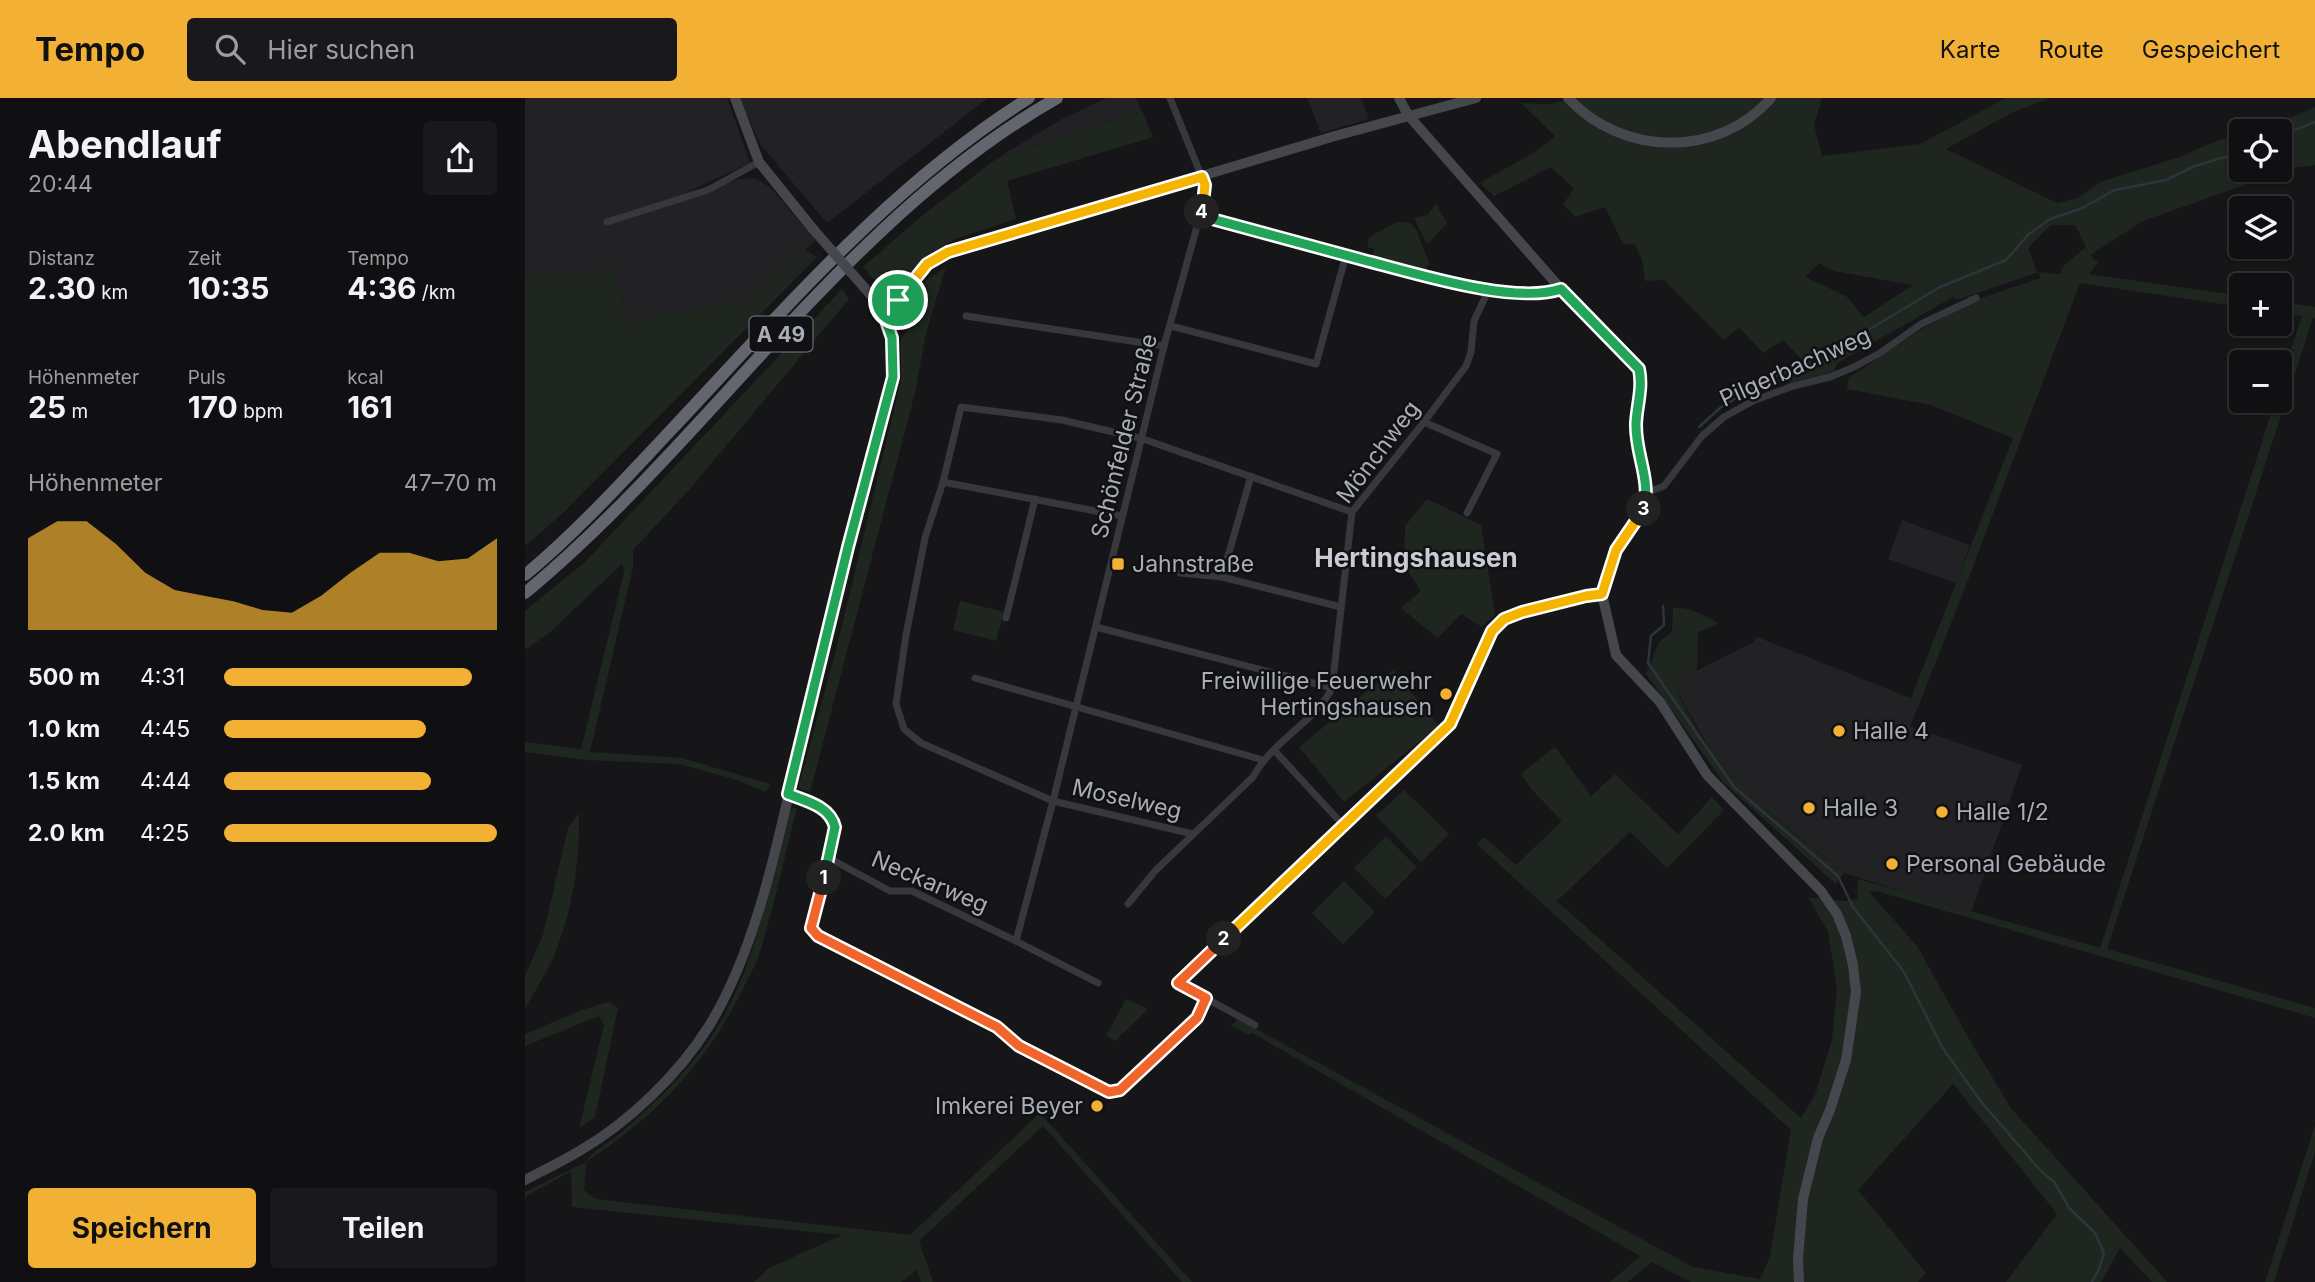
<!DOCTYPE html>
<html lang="de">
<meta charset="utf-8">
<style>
:root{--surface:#101012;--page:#19191b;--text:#f1f3f6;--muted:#9c9d9f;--line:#303032;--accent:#f2b134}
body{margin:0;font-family:Inter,sans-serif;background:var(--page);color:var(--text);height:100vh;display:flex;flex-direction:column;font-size:26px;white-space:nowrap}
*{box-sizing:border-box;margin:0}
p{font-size:23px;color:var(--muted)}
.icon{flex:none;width:38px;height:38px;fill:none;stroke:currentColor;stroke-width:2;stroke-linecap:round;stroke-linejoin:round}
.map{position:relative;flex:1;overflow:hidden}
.panel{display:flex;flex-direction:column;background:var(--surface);width:525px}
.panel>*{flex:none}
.buttons{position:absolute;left:1704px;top:21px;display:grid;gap:14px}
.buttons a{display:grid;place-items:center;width:63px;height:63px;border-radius:7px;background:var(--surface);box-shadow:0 2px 5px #0004,0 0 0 2px var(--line);font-size:35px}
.pin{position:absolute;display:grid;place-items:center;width:60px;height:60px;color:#fff;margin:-30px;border:4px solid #fff;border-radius:50%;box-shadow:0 2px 7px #0007}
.km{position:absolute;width:35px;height:35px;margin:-18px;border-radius:50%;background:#222;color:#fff;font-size:19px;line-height:35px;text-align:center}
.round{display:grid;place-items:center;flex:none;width:74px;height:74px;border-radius:7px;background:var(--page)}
.headline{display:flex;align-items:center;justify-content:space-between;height:119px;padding:0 28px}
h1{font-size:38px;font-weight:700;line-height:52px}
.figures{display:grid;grid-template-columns:repeat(3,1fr);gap:10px;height:119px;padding:7px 28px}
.figures div{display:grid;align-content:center}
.figures b{font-size:30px;font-weight:700}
.figures small{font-size:19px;font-weight:400}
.figures p{font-size:19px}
.chart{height:196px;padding:14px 28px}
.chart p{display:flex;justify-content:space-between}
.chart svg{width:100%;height:126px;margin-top:7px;fill:var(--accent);opacity:.7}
.action{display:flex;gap:14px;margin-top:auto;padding:14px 28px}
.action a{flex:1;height:80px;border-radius:7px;background:var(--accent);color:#111;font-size:28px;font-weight:700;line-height:80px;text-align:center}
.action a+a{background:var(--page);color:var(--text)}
ul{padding:0 28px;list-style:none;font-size:23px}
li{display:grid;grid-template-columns:112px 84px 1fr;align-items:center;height:52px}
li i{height:18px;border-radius:9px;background:var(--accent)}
header{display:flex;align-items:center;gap:42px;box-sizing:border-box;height:98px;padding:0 35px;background:var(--accent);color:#111}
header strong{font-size:33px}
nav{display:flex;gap:38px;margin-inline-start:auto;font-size:24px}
.search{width:490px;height:63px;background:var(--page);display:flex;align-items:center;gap:18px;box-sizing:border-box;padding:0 24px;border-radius:7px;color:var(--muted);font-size:26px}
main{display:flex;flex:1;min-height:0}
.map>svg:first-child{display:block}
</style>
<header>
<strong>Tempo</strong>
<div class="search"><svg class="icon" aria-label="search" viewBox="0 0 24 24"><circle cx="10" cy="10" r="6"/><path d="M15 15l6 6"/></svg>Hier suchen</div>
<nav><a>Karte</a><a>Route</a><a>Gespeichert</a></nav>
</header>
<main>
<section class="panel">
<div class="headline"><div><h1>Abendlauf</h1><p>20:44</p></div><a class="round"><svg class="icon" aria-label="share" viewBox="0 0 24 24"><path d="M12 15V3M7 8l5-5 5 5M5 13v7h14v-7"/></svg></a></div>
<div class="figures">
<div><p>Distanz</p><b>2.30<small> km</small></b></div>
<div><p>Zeit</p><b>10:35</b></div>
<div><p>Tempo</p><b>4:36<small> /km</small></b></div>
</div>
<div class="figures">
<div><p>Höhenmeter</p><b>25<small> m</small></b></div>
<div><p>Puls</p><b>170<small> bpm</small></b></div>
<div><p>kcal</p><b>161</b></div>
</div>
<div class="chart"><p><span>Höhenmeter</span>47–70 m</p>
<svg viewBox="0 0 160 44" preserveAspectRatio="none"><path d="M0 44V12L10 6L20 6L30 14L40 24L50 30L60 32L70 34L80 37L90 38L100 32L110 24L120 17L130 17L140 20L150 19L160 12V44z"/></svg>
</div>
<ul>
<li><b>500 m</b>4:31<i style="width:91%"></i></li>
<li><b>1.0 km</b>4:45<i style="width:74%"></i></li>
<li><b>1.5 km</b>4:44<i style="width:76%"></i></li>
<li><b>2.0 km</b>4:25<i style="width:100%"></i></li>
</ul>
<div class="action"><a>Speichern</a><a>Teilen</a></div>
</section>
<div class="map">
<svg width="1790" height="1184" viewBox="0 0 1790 1184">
<rect width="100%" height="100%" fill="#161618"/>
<!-- built -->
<g fill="#222225">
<path d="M0,0H202L225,65L162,94L214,81L230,80L245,89L291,142L227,201L102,223L90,173L0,179Z"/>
<path d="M214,0H463L302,125L235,46Z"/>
<path d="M581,0H611L617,13L471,61L535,22Z"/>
<path d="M782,0H836L844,21L796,35Z"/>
<path d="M1377,422L1445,447L1431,485L1363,461Z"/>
<path d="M1232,539L1395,604L1385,628L1497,667L1446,815L1319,775L1245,715L1214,686L1186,653L1147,585L1227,545Z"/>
</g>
<!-- green -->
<g fill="#1e261f" fill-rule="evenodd">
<path d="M1050,0H1297L1289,27L1297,58L1395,46L1481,0H1526L1488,14L1421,51L1532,105L1552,100L1578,83L1658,58L1681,47L1699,41L1717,40V72H1755V33H1734L1790,9V67L1767,70L1618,123L1565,157L1573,165L1564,176L1717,198V209L1555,185L1441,487L1395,604L1386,600L1488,340L1406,307L1322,291L1324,280L1395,232L1451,202L1516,180L1513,174L1432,202L1428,199L1311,266L1309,274L1264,285L1258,272L1277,262L1258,242L1238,255L1214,229L1199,242L1139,182L1120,183L1117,162L1110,146H1098L1080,109L1050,119L1038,106L1049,91L1026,69L969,98L955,85L1013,52L1030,38L996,5L1025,6ZM1526,127H1550L1561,149L1539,167L1535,176L1512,174L1503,150ZM1294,165L1309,173L1388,187L1339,219L1321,198L1280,179Z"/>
<path d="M617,13L628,39L482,83L491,121L430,141L408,154L362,196L338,169L394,120L471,61Z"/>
<path d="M911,106L922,125L902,146L889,120L902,117Z"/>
<path d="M872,124L885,125L891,131L904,165L900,173L847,159L849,151L842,149L844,139Z"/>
<path d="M280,152L292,159L39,414L0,448V179L90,173L102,223L226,201Z"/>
<path d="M421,169L401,235L390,295L285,694L273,690L310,556L376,283V240L381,235L399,184Z"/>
<path d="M317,191L324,201L164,392L108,452V469L65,654L157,660L246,686L241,694L212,682L154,666L61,662L0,654V644L56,651L99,474L97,466L25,534L0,552V513L60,464Z"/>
<path d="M1755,204L1790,209V220H1788L1582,851L1790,910V920L1351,793L1344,794L1392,848L1447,946L1486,1010L1642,1184H1627L1595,1150L1576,1184H1481L1532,1116L1428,986L1333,1092L1401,1175L1393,1184H1166L1127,1164L1103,1184H1085L1115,1158L727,935L724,937L706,928L713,921L1168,1169L1235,1181L1245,1159L1266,1032L952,746L959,739L991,767L1037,723L1008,693L996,676L1030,649L1066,698L1090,676L1153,736L1187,699L1199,712L1142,770L1105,734L1032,803L1276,1020L1290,997L1307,942L1312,891L1303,834L1283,799L1318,803L1332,801L1333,781L1575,850L1750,303H1755V285L1777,218L1755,215Z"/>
<path d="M902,401L956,427L970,517L957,529L936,516L913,540L876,510L896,493L879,467L880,428Z"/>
<path d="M435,503L479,514L471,543L428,532Z"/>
<path d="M1148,509L1167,512L1194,525L1173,534L1172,572L1147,585C1159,608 1172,634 1188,655C1224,703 1273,738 1319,775L1311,786L1199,685L1121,576L1134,544L1147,534Z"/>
<path d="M868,572L914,628L819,704L774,649Z"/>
<path d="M879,692L924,736L896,764L851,718Z"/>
<path d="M272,710C259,760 249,811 233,860C229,871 222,882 217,893C180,967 130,1019 61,1064L59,1092L71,1101L385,1137L515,1015L667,1184H657L518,1028L394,1143L408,1184H396L392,1172L376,1184H229L244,1170L317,1137L47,1109L46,1073L0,1099V1094L61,1064C67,1052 83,1046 93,1037C121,1013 149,987 172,958C228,889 242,795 265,711Z"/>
<path d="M54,715C55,761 48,810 31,853C23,873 10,892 0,911V878L18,837L43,730Z"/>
<path d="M861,738L892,769L860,801L829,770Z"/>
<path d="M819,783L850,814L818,846L787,815Z"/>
<path d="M601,901L623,911L590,943L581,938Z"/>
<path d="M83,904L93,910L70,1019L54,1030L79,927L74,918L0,948V936L54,913Z"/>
<path d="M1790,1027V1054L1749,1184H1740Z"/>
</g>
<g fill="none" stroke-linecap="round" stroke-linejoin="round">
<!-- stream -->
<g stroke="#2c353c" stroke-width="2.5">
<path d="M1755,38L1790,24"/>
<path d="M1345,231L1415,189L1481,162L1504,136L1525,121L1555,111L1590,92L1641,82L1670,68L1717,54"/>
<path d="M1174,329L1195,310L1222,293L1265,271L1299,264L1336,237"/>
<path d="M1138,508L1139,527L1126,538L1123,565L1209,689L1313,778L1328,809L1379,874L1417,949L1457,1005L1516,1073L1530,1085L1544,1110L1570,1135L1579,1155L1574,1171L1567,1184"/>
</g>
<!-- street -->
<g stroke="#37383d" stroke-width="7">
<path d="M676,118C731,133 786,148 842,163C890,175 990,207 1036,191"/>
<path d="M82,124L183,92L234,64"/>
<path d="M441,218L639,248"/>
<path d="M646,228L791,266L821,157"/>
<path d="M899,324L972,356L942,415"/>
<path d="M418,384L597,418"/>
<path d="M1123,394L1139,388L1177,338L1199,319L1228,303L1268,288L1305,279L1329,269L1355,255L1396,226L1451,200"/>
<path d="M655,475L697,479L816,509"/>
<path d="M697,479L726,378"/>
<path d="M481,520L510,401"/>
<path d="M571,529L807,590"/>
<path d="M450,580L738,662"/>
<path d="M749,652L819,728"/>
<path d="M263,696L302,713L310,729L304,760L287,821L286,830L293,838L472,929L493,948L584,994L595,992L672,920L681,900"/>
<path d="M668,736L528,703L396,645L379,631L371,606L381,537L400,440L418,384L436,309L537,322L618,341L827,414"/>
<path d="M304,760L365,793H387L491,843L573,885"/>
<path d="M603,806L630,773L728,679C748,642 791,623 807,590L827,414L899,324L941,268L946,254L949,223L964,191"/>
<path d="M491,843L528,703L639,248L679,103L680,87L645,0"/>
<path d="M730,927L653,885L925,626L967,533L979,521L997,514L1061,498L1077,496"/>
</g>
<!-- secondary -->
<g stroke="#45474d" stroke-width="10">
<path d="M210,0L234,64L288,131"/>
<path d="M874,0L883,17L1036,191L1114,271L1113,345L1123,394L1118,415L1091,452L1077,496L1091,557L1135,604L1182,677L1296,793L1312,816L1321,838L1328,867L1331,894L1321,962L1305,1012L1293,1040L1278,1101L1273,1161L1274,1184"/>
<path d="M1043,0C1097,58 1193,61 1246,0"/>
<path d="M358,214L373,202L402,166L423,154L810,38L951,0"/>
<path d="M0,1082C19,1072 38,1063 56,1052C104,1024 154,976 184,928C234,846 254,737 276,643C306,521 335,400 367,279C369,247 367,221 344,195"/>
</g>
<!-- highway -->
<g stroke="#63666e" stroke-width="12">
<path d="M0,477C53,433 100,381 147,331C258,213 365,87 504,0"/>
<path d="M0,495C187,340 318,122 532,0"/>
</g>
<!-- secondary-bridge -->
<path stroke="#45474d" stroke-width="10" d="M288,131L344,195"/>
</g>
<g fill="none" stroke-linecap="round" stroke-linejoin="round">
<defs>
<path id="split-1" d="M299,780L310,729C305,708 281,703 263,696L323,449L368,279L367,240L358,214L373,202"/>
<path id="split-2" d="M299,780L286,830L293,838L472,929L494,948L584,994L595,992L672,920L681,900L653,885L699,841"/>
<path id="split-3" d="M699,841L925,626L967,533L979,521L997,514L1061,498L1077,496L1091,452L1119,411"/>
<path id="split-4" d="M677,114L676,118C731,133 786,148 842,163C890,175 989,207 1036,191L1114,271C1118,290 1112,307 1111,325C1110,356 1126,380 1119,411"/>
<path id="split-5" d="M373,202L402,166L423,154L677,79L680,87L677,114"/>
</defs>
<!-- split-1 casing -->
<use href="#split-1" stroke="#fff" stroke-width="14"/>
<!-- split-2 casing -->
<use href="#split-2" stroke="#fff" stroke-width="14"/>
<!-- split-3 casing -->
<use href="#split-3" stroke="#fff" stroke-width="14"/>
<!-- split-4 casing -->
<use href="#split-4" stroke="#fff" stroke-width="14"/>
<!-- split-5 casing -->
<use href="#split-5" stroke="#fff" stroke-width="14"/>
<!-- split-1 -->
<use href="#split-1" stroke="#22a559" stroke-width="9"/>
<!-- split-2 -->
<use href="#split-2" stroke="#f0652b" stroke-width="9"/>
<!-- split-3 -->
<use href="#split-3" stroke="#f5b400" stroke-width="9"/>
<!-- split-4 -->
<use href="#split-4" stroke="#22a559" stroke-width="9"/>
<!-- split-5 -->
<use href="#split-5" stroke="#f5b400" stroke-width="9"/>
</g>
<!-- markers -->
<g fill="#f2b134" stroke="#111113" stroke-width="2.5">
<rect x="586" y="459" width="14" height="14" rx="3.5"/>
<circle cx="921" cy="596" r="7"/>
<circle cx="1314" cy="633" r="7"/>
<circle cx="1284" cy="710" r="7"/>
<circle cx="1417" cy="714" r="7"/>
<circle cx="1367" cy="766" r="7"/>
<circle cx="572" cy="1008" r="7"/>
</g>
<g text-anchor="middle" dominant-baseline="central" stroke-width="5" stroke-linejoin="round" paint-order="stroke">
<!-- shield labels -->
<rect fill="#111113" stroke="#7b7e86" stroke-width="2" x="224.5" y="218.5" width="63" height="35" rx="5"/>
<g font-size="21" font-weight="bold" fill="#a8adb8">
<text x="256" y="236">A 49</text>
</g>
<!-- street labels -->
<g font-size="23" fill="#a8adb8" stroke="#111113">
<text transform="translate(1270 269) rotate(-24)">Pilgerbachweg</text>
<text transform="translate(599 338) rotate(-76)">Schönfelder Straße</text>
<text transform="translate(853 354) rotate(-53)">Mönchweg</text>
<text transform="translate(602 701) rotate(13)">Moselweg</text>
<text transform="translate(405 784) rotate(23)">Neckarweg</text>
</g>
<!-- poi labels -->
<g font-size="23" fill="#a8adb8" stroke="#111113" text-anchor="start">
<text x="607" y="466">Jahnstraße</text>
<text x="907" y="583" text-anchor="end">Freiwillige Feuerwehr<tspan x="907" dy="26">Hertingshausen</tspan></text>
<text x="1328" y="633">Halle 4</text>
<text x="1298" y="710">Halle 3</text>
<text x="1431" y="714">Halle 1/2</text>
<text x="1381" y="766">Personal Gebäude</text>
<text x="558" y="1008" text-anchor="end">Imkerei Beyer</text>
</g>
<!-- quarter labels -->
<g font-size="26" font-weight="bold" fill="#c9ccd4" stroke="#111113">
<text x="891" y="459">Hertingshausen</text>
</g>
</g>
</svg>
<div class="buttons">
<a><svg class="icon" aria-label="locate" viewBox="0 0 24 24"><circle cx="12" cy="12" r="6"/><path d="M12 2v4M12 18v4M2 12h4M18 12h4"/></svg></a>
<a><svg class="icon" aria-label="layers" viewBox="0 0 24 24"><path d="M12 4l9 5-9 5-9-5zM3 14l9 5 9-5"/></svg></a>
<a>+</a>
<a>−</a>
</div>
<div class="pin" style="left:373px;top:202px;background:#1e9e55"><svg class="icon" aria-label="arrive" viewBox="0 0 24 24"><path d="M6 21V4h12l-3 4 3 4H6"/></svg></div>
<b class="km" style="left:299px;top:780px">1</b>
<b class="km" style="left:699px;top:841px">2</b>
<b class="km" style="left:1119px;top:411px">3</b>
<b class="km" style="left:677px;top:114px">4</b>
</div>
</main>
